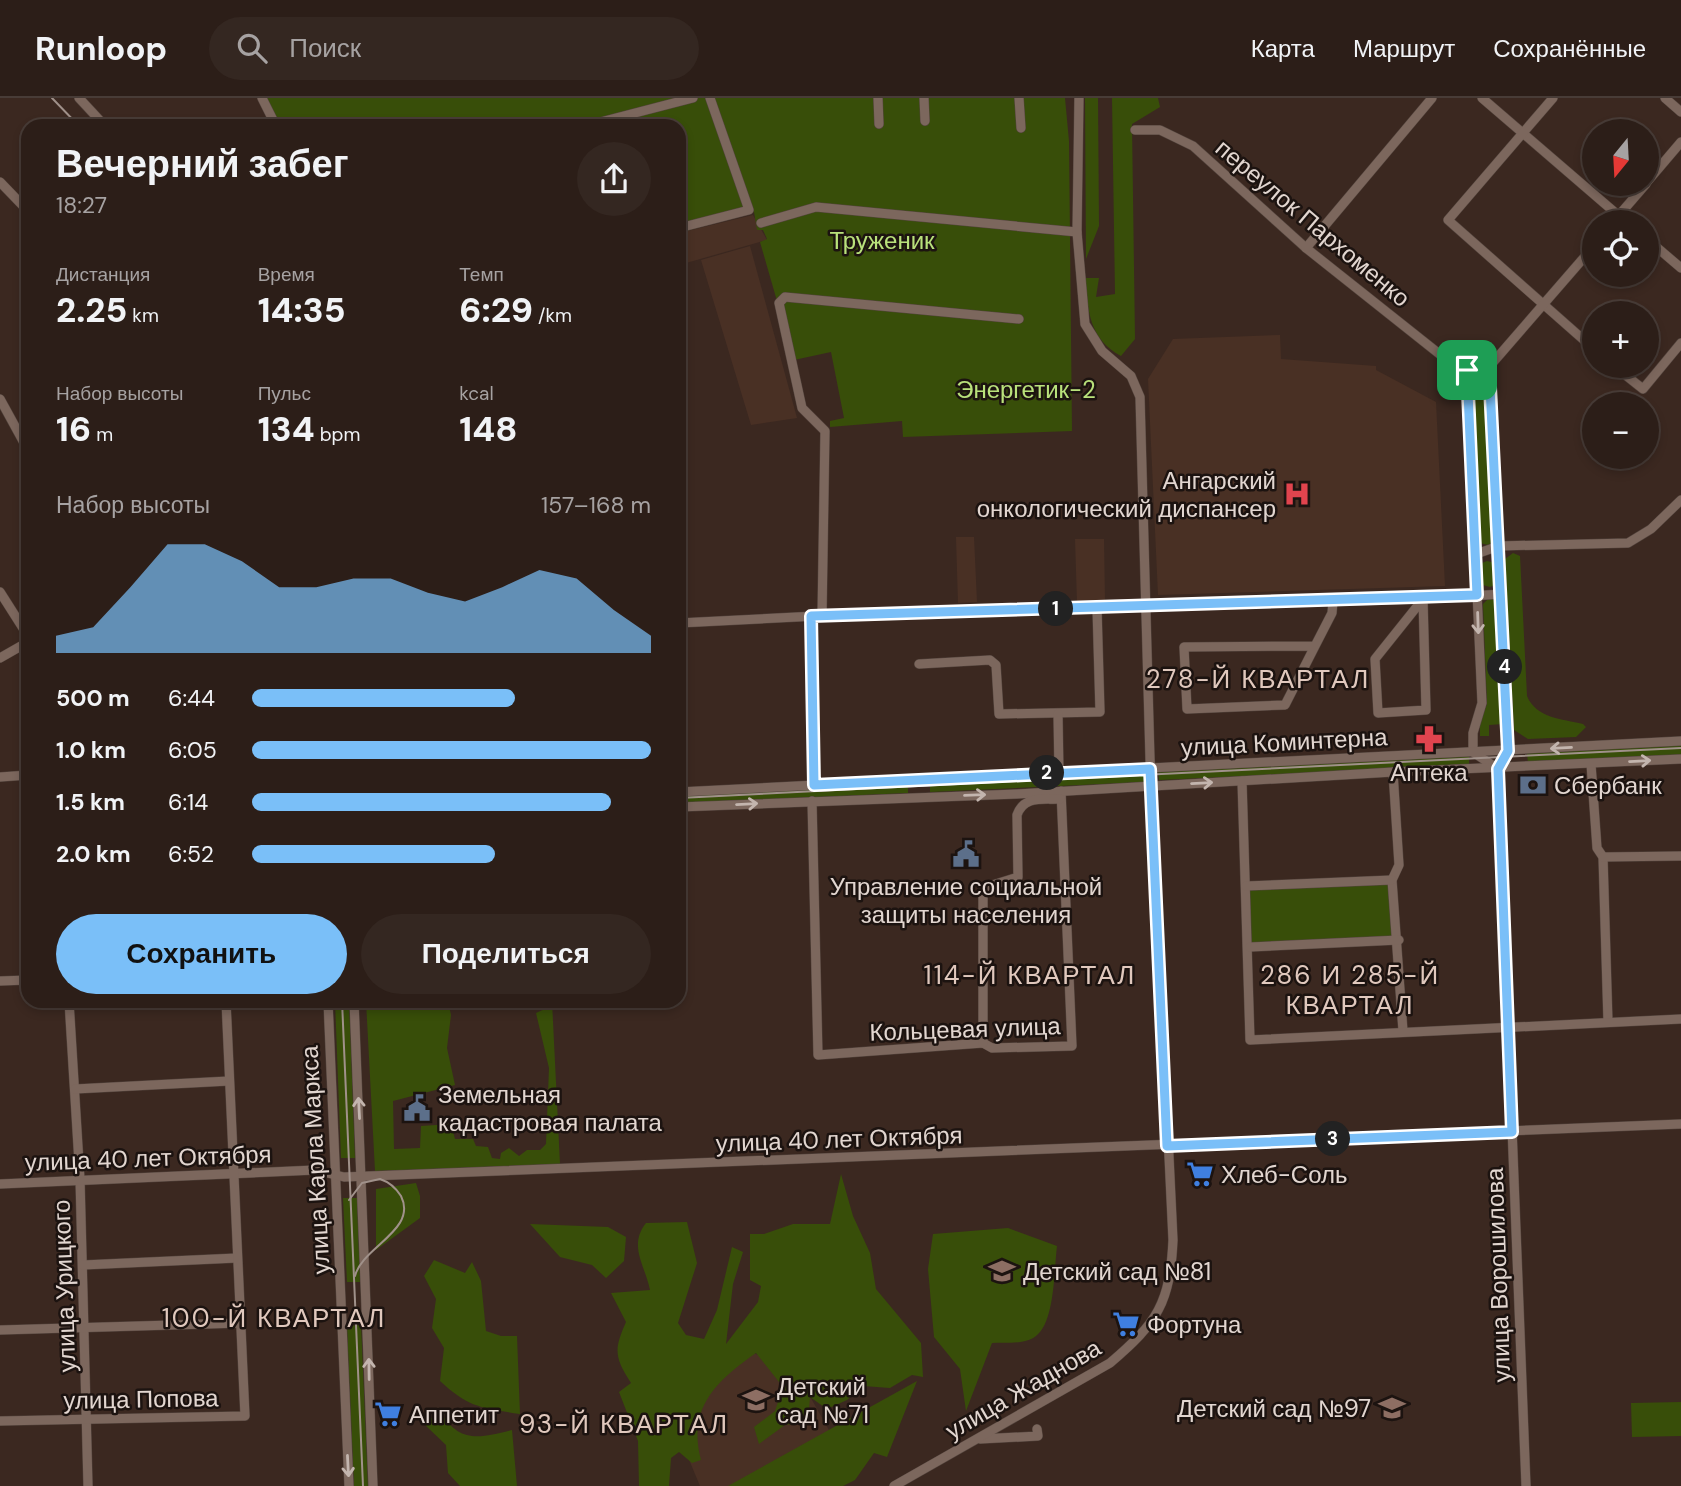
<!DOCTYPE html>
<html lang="ru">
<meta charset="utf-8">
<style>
:root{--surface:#2c1e18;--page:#342721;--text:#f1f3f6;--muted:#a6a2a2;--line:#483c37;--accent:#7abff8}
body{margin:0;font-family:"DM Sans",sans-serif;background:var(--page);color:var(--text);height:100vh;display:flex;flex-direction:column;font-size:26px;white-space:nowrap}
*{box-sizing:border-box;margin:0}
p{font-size:23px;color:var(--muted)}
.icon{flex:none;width:38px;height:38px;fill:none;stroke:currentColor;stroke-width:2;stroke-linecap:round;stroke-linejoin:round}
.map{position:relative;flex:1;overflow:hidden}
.panel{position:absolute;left:21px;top:21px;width:665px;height:889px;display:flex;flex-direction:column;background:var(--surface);border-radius:21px;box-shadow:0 4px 10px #0003,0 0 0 2px var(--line)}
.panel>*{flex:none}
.needle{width:46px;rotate:198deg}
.controls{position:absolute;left:1582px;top:21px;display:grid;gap:14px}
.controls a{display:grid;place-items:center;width:77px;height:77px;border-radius:50%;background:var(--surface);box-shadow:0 4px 10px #0003,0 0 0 2px var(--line);font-size:35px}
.pin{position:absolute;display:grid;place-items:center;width:60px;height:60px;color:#fff;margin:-30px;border-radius:14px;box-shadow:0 4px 10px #0006}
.km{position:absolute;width:35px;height:35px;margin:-18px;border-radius:50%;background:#222;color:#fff;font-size:19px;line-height:35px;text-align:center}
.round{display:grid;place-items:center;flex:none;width:74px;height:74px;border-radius:37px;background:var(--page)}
.head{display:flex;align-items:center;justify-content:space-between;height:119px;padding:0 35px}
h1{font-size:38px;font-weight:800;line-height:52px}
.metrics{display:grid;grid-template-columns:repeat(3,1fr);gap:10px;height:119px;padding:7px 35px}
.metrics div{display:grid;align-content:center}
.metrics b{font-size:35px;font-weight:800}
.metrics small{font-size:19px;font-weight:400}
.metrics p{font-size:19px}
.chart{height:196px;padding:14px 35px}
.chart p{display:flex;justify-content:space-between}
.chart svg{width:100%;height:126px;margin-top:7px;fill:var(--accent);opacity:.7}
.cta{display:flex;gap:14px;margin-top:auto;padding:14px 35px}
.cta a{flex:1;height:80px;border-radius:42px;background:var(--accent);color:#111;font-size:28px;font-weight:800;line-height:80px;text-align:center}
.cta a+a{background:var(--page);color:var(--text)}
ul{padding:0 35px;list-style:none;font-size:23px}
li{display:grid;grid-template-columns:112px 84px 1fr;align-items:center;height:52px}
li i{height:18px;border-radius:9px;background:var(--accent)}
header{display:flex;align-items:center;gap:42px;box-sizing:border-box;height:98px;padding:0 35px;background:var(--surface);border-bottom:2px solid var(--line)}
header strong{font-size:33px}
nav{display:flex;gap:38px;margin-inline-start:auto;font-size:24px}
.search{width:490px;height:63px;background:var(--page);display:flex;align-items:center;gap:18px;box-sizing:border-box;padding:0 24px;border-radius:38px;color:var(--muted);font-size:26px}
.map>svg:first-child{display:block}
</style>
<header>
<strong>Runloop</strong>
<div class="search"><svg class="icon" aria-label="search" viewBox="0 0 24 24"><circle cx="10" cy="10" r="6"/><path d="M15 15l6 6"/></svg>Поиск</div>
<nav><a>Карта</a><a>Маршрут</a><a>Сохранённые</a></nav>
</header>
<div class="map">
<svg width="1681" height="1388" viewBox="0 0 1681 1388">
<rect width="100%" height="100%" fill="#3b2820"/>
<!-- built -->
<g fill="#493024">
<path d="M753,117L767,142L679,167V135Z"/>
<path d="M750,148L797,320L751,327L701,162Z"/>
<path d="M1280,237L1281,261L1376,268V272L1436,304L1445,488L1158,497L1148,281L1173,241Z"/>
<path d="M956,439H974L977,504L958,505Z"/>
<path d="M1075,441H1104L1105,504H1077Z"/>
<path d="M739,1250L794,1270L830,1334L738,1388H700L685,1352L712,1263Z"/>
</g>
<!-- green -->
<g fill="#384e09">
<path d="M258,0H1065L1069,43L1072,333L903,339L902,323L830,329V323L844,320L831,254L794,262L760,144L767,141L763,132H757L754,114L679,135V28H271Z"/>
<path d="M1085,0H1098L1099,128L1086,161Z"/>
<path d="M1112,0H1158L1160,9L1132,26L1135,241L1121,258C1089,241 1088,213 1085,180H1099L1096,199L1115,196Z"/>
<path d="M1477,272L1486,276L1494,443L1488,447L1480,445L1471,283Z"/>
<path d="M1513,455L1520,458L1527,598C1536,620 1562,621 1583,626L1586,629L1576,639L1528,641L1514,632L1505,461Z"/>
<path d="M1487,463L1495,465V487L1490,489L1483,487L1482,465Z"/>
<path d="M1490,499L1499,506L1503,626L1489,627V638H1480V625L1487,606L1483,506Z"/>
<path d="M1681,647V657L1528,665L1527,655Z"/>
<path d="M1469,658V668L1159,682L1158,672Z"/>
<path d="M1145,673L1146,684L930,694V683Z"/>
<path d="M908,685V695L679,705V695Z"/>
<path d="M1392,782L1397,843L1250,849L1247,788Z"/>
<path d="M335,903H349L355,1060H341Z"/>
<path d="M366,903H448L451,917L447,950L455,987L393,1003L394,1051L420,1050L421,1028L451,1026L455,1041H473L476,1048L488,1049L492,1060L500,1061L501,1055L509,1050L519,1058L527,1052H540L546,1046L549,970L536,915L549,909L552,903L560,1066L375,1073Z"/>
<path d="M841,1076L853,1118L870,1155L876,1191L921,1245L923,1279L912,1277L890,1290L863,1288L847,1302L827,1311L810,1299L808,1324L785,1327L759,1346L754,1329L775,1313L783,1289L756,1255C716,1283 687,1310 701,1362L692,1365L679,1354L671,1360L669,1388H639L638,1343L619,1294L631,1285C614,1259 614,1251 626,1224L611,1195L650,1192C645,1167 628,1148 646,1125L687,1124L697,1165L678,1225L686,1237L704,1241L717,1212L732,1149L743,1154L733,1186L726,1246L758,1204L761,1188L750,1182V1136H764L793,1126H830Z"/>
<path d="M416,1085L420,1098V1120L376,1152V1091Z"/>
<path d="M343,1100H357L360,1184H347Z"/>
<path d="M530,1126L608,1129L626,1139L624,1163L606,1180L592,1167L560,1159Z"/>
<path d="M1008,1130L1057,1148C1054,1171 1055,1224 1036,1238C1025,1247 1005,1244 992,1245L966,1313L960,1271L934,1239L928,1171L933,1136Z"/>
<path d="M434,1162L465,1175L472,1164L481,1183L486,1233L501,1238H517L520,1316C482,1310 469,1310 440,1283L444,1250L432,1230L436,1201L424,1178Z"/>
<path d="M361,1227L368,1388H354L347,1228Z"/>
<path d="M917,1283L887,1359L874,1355L855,1382L843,1388H728Z"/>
<path d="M1681,1304V1338L1632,1339L1631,1305Z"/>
<path d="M440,1313C459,1346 480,1340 512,1332L517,1388H460L448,1375L446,1347L424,1326Z"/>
</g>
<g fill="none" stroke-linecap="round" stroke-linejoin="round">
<defs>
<g id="minor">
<path d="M79,0L105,28"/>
<path d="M262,0L276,28"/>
<path d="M878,0L879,26"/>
<path d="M924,0L925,23"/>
<path d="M1019,0L1021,30"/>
<path d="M1482,0L1626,124"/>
<path d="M1553,0L1448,122L1594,251"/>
<path d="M1665,0L1681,14"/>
<path d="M585,28L693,0"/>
<path d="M1135,32H1160L1193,48L1306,150L1457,270L1467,272L1489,269"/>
<path d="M0,84L28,113"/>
<path d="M1647,84L1681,44"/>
<path d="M1613,124L1646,86"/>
<path d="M761,125L816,109L1077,134"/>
<path d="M679,130L749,112L710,0"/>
<path d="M1647,141L1681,170"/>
<path d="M1306,150L1432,0"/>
<path d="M1614,268L1643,291L1681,245"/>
<path d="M1489,269L1508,653"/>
<path d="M1489,269L1594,148"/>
<path d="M1467,272L1482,605L1473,635V654"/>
<path d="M0,301L28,352"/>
<path d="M1476,456L1499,448L1628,445L1651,431L1681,402"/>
<path d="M0,494L28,538"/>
<path d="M1423,501L1426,612L1378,615L1375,561Z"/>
<path d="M812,518L814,687"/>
<path d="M822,518L825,333L802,310L779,205L785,199L1019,221"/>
<path d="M679,525L916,513L1423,501L1502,496"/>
<path d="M1315,548L1285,607L1187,611L1184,549L1315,548L1332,515L1333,503"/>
<path d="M0,560L28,544"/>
<path d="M919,566L990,562L996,567L999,616L1100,614L1097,510"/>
<path d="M1058,616L1059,675"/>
<path d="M1473,654L1498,671"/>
<path d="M1591,666L1597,750L1603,759L1608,924"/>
<path d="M1498,671L1526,1388"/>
<path d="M1393,674L1399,767L1392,782L1403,933"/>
<path d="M0,679L28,677"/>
<path d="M1242,683L1250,942L1681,921"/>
<path d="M679,694L1681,643"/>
<path d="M812,703L818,957L983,945L992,950L1072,948L1061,693"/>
<path d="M679,709L1017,696L1393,674L1681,661"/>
<path d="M1603,759L1681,758"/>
<path d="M1246,788L1392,782"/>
<path d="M1250,849L1399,842"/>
<path d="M0,883L28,882"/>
<path d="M69,903L80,1081L88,1388"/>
<path d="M328,903L349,1388"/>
<path d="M354,903L373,1388"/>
<path d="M983,945V790L1018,779L1017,717C1024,697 1043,702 1060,701"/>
<path d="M75,991L229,983"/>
<path d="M0,1086L315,1072L344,1079L1681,1026"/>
<path d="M83,1167L237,1160"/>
<path d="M0,1232L241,1225"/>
<path d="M0,1323L245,1318L226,903"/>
<path d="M980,1341L1038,1338L1037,1331"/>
<path d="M894,1388L1110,1265C1158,1224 1170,1205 1173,1142L1150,661L1140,299L1131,278L1102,253L1085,226L1077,134L1079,0"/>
</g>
</defs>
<!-- minor casing -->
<use href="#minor" stroke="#53443d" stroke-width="10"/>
<!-- minor -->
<use href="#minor" stroke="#7c675d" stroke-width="9"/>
<!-- tram -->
<g stroke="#a0918a" stroke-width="2">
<path d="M52,0L79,28"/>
<path d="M679,700L1681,650"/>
<path d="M342,903L363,1388"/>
<path d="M349,1102L362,1085L380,1081C389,1084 396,1090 401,1098C418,1132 362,1149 355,1178"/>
</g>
</g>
<!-- one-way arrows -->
<defs><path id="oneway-shaft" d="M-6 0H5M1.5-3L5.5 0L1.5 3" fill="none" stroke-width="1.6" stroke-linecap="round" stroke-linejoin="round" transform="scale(1.75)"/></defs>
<g stroke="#c3b5ae">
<use href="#oneway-shaft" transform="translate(1478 525) rotate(88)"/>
<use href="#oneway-shaft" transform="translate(1561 650) rotate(177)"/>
<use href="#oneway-shaft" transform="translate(1640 663) rotate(-3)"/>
<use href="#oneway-shaft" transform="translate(1202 685) rotate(-3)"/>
<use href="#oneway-shaft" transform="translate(975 697) rotate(-2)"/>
<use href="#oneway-shaft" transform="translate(747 706) rotate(-3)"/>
<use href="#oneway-shaft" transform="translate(359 1010) rotate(-93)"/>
<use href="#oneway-shaft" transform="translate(369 1271) rotate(-91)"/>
<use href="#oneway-shaft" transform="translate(348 1368) rotate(87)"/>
</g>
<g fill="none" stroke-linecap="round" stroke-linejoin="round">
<defs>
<path id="route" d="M1489,269L1508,653L1498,671L1512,1034L1167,1048L1150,671L814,687L811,518L1477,497L1467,272Z"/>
</defs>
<!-- route casing -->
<use href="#route" stroke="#fff" stroke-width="14"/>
<!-- route -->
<use href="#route" stroke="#7abff8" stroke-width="9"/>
</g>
<!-- icons -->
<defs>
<symbol id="hospital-bare" viewBox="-9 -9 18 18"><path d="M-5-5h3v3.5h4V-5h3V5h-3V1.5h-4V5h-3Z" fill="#e0444e" stroke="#1c1310" stroke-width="2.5" paint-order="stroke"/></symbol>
<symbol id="pharmacy-bare" viewBox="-9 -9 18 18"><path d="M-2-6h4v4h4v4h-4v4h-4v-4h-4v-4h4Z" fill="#e0444e" stroke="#1c1310" stroke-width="2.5" paint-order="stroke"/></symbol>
<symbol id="bank-bare" viewBox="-9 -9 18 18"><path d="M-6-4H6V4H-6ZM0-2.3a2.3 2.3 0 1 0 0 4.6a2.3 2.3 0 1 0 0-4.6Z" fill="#5c6f8a" stroke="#1c1310" stroke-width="2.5" paint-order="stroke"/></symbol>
<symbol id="civic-bare" viewBox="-9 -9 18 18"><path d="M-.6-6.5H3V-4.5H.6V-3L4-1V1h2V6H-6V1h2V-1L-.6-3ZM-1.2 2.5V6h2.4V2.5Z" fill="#5c6f8a" stroke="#1c1310" stroke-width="2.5" paint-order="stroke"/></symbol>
<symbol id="supermarket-bare" viewBox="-9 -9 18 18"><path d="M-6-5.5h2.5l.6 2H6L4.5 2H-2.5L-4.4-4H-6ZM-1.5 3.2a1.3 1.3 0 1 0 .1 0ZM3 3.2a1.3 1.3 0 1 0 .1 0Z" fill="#3f7fe0" stroke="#1c1310" stroke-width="2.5" paint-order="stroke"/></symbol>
<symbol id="school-bare" viewBox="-9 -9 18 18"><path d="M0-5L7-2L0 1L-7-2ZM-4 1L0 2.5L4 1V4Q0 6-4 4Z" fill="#8d6e63" stroke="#1c1310" stroke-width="2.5" paint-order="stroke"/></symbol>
</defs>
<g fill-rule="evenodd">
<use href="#hospital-bare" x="1278" y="377" width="38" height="38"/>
<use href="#pharmacy-bare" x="1410" y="622" width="38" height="38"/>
<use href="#bank-bare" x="1514" y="668" width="38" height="38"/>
<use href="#civic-bare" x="947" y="737" width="38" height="38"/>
<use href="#civic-bare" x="398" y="991" width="38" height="38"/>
<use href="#supermarket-bare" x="1181" y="1057" width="38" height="38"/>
<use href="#school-bare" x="983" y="1154" width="38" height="38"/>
<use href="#supermarket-bare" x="1107" y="1207" width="38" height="38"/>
<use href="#school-bare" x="737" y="1283" width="38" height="38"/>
<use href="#school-bare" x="1373" y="1291" width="38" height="38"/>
<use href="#supermarket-bare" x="369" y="1297" width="38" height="38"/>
</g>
<g text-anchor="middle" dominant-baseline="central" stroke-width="5" stroke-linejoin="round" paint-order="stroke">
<!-- street labels -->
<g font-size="24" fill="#e2d6d0" stroke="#1c1310">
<text transform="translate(1313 125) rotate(40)">переулок Пархоменко</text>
<text transform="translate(1284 644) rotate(-3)">улица Коминтерна</text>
<text transform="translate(965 931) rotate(-2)">Кольцевая улица</text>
<text transform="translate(839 1041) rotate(-2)">улица 40 лет Октября</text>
<text transform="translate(148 1060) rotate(-2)">улица 40 лет Октября</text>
<text transform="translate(315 1062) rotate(-93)">улица Карла Маркса</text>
<text transform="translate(1498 1177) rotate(-92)">улица Ворошилова</text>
<text transform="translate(64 1188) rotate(-92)">улица Урицкого</text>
<text transform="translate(1023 1291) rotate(-30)">улица Жаднова</text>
<text transform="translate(141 1301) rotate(-1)">улица Попова</text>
</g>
<!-- park labels -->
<g font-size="24" fill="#b9e17b" stroke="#1c1310">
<text x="882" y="142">Труженик</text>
<text x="1026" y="291">Энергетик-2</text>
</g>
<!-- poi labels -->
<g font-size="24" fill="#e2d6d0" stroke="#1c1310" text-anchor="start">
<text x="1276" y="382" text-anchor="end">Ангарский<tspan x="1276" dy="28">онкологический диспансер</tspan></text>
<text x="1429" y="674" text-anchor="middle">Аптека</text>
<text x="1554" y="687">Сбербанк</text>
<text x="966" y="788" text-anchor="middle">Управление социальной<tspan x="966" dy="28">защиты населения</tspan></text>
<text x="438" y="996">Земельная<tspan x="438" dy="28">кадастровая палата</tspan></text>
<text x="1221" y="1076">Хлеб-Соль</text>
<text x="1023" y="1173">Детский сад №81</text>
<text x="1147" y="1226">Фортуна</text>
<text x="777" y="1288">Детский<tspan x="777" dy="28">сад №71</tspan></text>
<text x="1371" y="1310" text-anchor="end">Детский сад №97</text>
<text x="409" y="1316">Аппетит</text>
</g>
<!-- neighbourhood labels -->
<g font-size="26" letter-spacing="2" fill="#e0c8bd" stroke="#1c1310">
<text x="1258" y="581">278-Й КВАРТАЛ</text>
<text x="1030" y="877">114-Й КВАРТАЛ</text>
<text x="1350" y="877">286 И 285-Й<tspan x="1350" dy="30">КВАРТАЛ</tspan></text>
<text x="274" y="1220">100-Й КВАРТАЛ</text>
<text x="624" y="1326">93-Й КВАРТАЛ</text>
</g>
</g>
</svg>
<div class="controls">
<a><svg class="needle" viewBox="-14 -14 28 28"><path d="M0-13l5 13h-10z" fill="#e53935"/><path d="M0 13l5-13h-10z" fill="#a6a2a2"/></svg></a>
<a><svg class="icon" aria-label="locate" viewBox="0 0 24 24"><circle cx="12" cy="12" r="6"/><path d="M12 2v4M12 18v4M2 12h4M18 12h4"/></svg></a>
<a>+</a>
<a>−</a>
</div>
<div class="pin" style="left:1467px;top:272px;background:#1e9e55"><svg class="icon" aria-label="arrive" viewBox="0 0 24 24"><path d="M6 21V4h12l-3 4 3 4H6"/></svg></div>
<b class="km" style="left:1056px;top:511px">1</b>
<b class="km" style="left:1047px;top:675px">2</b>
<b class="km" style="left:1333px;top:1041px">3</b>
<b class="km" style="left:1505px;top:569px">4</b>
<section class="panel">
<div class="head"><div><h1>Вечерний забег</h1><p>18:27</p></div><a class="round"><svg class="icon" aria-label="share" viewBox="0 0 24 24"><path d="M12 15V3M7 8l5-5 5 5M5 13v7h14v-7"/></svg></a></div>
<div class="metrics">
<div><p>Дистанция</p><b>2.25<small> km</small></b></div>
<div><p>Время</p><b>14:35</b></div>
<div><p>Темп</p><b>6:29<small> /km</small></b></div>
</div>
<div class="metrics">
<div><p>Набор высоты</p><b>16<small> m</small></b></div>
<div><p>Пульс</p><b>134<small> bpm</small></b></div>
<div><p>kcal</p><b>148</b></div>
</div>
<div class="chart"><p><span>Набор высоты</span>157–168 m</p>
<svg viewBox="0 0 160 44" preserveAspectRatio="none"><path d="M0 44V38L10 35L20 21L30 6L40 6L50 12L60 21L70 21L80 18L90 18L100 23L110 26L120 21L130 15L140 18L150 29L160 38V44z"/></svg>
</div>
<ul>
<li><b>500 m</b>6:44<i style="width:66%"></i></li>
<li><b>1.0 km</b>6:05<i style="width:100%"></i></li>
<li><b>1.5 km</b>6:14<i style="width:90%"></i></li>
<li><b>2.0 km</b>6:52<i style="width:61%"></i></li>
</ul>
<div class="cta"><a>Сохранить</a><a>Поделиться</a></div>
</section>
</div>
